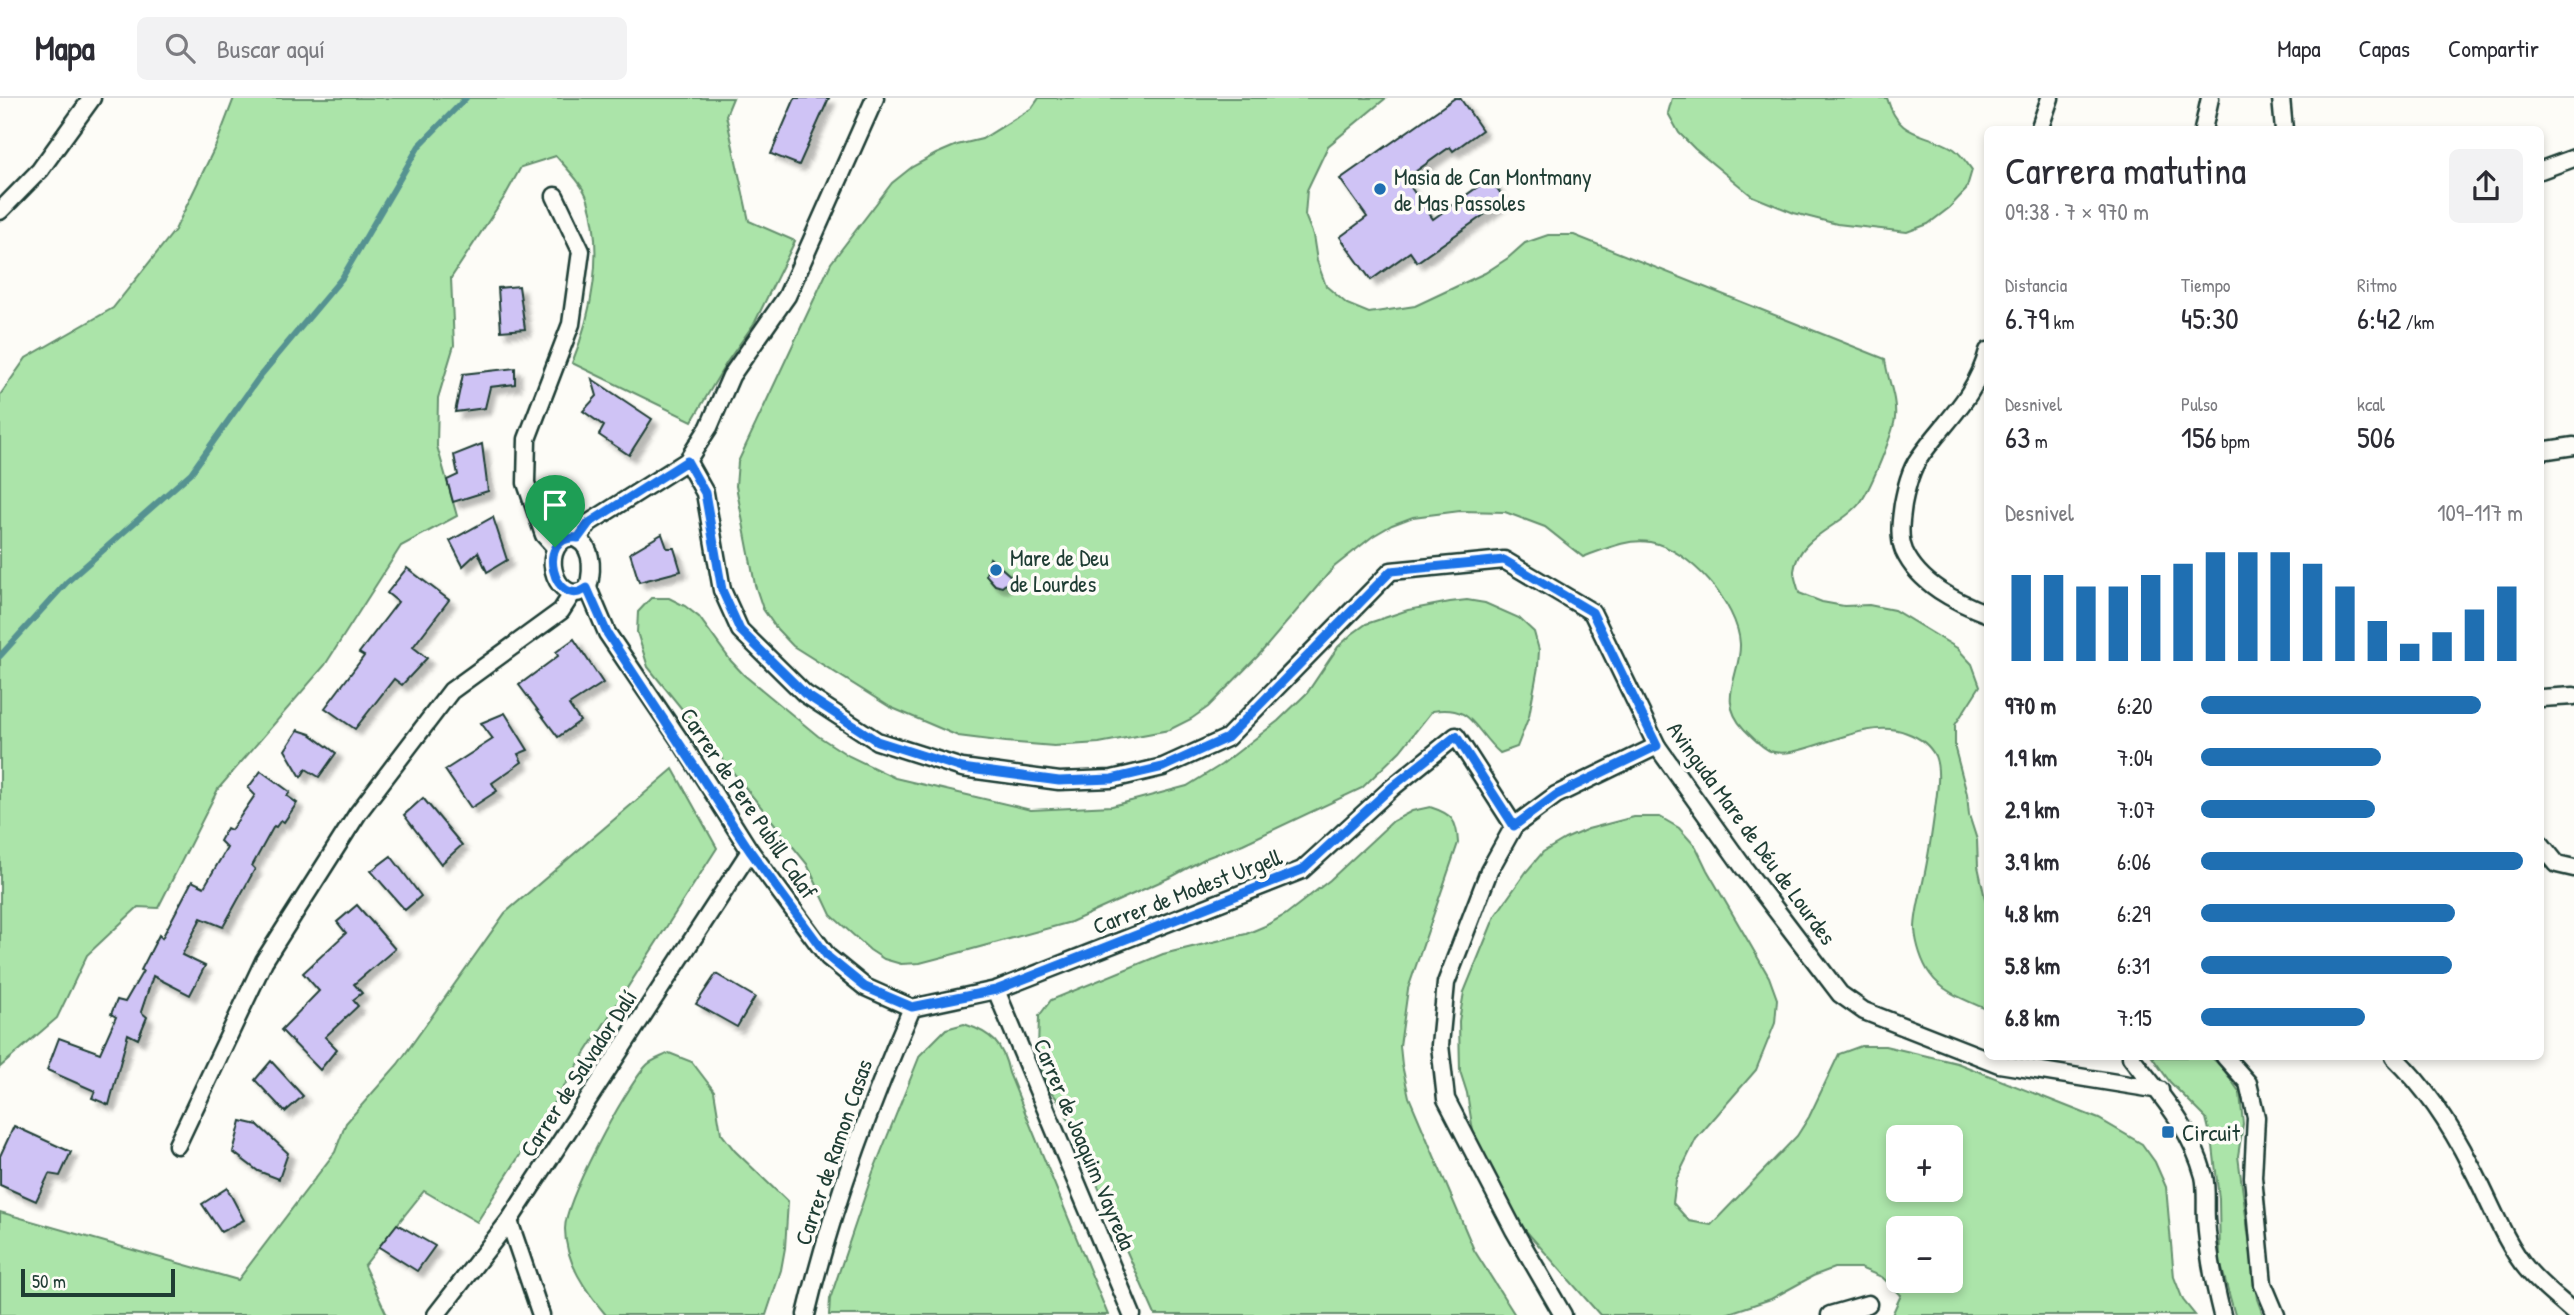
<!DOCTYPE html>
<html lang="es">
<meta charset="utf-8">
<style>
:root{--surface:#fff;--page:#f2f2f3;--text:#2b2b33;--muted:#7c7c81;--line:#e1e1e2;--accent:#1f6fb2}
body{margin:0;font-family:"Patrick Hand",sans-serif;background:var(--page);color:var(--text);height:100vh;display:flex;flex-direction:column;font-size:26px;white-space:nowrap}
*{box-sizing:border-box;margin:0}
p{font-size:23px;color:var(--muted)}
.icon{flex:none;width:38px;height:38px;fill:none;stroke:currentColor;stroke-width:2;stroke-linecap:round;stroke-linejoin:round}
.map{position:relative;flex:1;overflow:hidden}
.panel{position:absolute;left:1984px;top:28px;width:560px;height:934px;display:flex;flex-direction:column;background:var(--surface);border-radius:10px;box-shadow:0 4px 10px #0003}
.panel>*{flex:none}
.controls{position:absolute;left:1886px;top:1027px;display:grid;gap:14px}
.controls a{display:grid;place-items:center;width:77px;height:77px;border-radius:10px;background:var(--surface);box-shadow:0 4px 10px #0003;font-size:35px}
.scale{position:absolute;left:21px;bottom:18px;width:154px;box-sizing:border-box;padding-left:7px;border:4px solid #1f3d34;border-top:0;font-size:19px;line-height:24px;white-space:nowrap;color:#1f3d34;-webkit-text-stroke:5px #fdfcf7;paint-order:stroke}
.pin{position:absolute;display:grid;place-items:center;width:60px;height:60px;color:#fff;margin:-72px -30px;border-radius:50% 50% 50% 0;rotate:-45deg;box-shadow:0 0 7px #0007}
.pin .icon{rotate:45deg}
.round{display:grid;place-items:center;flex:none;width:74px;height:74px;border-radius:10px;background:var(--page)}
.headline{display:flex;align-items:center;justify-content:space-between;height:119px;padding:0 21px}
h1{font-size:38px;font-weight:600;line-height:52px}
.figures{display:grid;grid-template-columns:repeat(3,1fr);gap:10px;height:119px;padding:7px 21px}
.figures div{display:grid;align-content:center}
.figures b{font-size:30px;font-weight:600}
.figures small{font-size:19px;font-weight:400}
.figures p{font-size:19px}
.chart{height:196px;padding:14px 21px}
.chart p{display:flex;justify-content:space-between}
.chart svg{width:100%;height:126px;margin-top:7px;stroke:var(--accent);stroke-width:6}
ul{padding:0 21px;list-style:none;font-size:23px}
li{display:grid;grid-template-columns:112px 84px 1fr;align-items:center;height:52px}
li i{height:18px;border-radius:9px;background:var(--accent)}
header{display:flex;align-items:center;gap:42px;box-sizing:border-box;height:98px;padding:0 35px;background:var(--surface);border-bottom:2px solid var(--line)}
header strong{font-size:33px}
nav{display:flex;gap:38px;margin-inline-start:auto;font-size:24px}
.search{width:490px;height:63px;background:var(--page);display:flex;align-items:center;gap:18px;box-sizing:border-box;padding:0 24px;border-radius:10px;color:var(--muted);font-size:26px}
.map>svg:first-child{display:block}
</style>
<header>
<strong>Mapa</strong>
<div class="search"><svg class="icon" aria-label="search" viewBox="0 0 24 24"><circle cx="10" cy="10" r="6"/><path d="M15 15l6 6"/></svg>Buscar aquí</div>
<nav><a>Mapa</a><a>Capas</a><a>Compartir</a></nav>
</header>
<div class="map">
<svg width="2574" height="1217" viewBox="0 0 2574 1217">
<defs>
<filter id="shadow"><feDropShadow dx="6" dy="6" stdDeviation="2" flood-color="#0004"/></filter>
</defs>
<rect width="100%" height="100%" fill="#fdfcf7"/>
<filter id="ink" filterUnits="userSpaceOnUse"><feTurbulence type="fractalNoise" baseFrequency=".0143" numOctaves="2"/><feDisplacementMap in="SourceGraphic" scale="14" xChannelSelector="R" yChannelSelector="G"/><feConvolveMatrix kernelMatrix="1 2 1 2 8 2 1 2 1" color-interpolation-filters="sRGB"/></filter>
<g filter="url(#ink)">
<!-- green -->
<g fill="#abe4a9" stroke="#65906e" stroke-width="2" fill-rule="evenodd">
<path d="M234,0H733L726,17L749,123L795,143L755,224L727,264L692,323L572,265C592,216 604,154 588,102C583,86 567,71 556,58L521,69L505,98L451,180L454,247L438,300L437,348L457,418L401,448L325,567L218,691L158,810L138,809L87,857L57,920L0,969V297L26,260L113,210L175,132L216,47Z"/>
<path d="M1039,0H1386L1328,48L1307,92L1305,117L1313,137L1317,163L1326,188L1347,206L1369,215L1415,208L1485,175L1508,160L1525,145L1548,137H1574L1885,261C1887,281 1897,299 1895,320C1893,336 1870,392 1860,405C1841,429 1798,438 1794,473C1794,480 1798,489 1799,495L1822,504L1844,508L1869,507L1894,512L1957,550L1972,566L1980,588L1955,627V651L1967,696L1969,717L1977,742L1978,768L1988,814V912C1968,903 1943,895 1930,876C1922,865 1916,846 1915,831C1915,815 1921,795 1924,779C1929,756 1932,734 1935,711C1937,695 1941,673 1935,658C1929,646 1918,639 1907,635C1862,616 1798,667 1768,652C1759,647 1751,638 1744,631C1716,601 1741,578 1740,546C1738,506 1689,451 1650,444C1627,440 1603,452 1583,459L1545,429L1505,414L1460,413L1413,419L1392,427L1373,438L1334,469L1258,558L1208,609L1191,621L1169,632L1099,645L1054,648L1006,644L958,638L890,609L793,548L777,531L763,511L755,487L736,388L738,364L831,165L892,85L912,69L936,56L957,47L982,41L1032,10Z"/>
<path d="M1672,0H1887C1900,43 1923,32 1954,51C1961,56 1967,65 1972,72L1966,92L1949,110L1928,126L1907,134L1837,126L1794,115L1752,98L1695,51L1679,35L1668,15Z"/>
<path d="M651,500H669L685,508L699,519L731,563L744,577L818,638L849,658L895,680L1031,712L1112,708L1187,688L1221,667L1278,623L1307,595L1338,549L1352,536L1366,526L1408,512L1450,504L1467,502L1485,505L1519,520L1534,534L1539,552L1538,569L1529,618L1517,649L1500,655C1473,632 1474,606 1432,613L1400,653L1362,690L1243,746L1206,760L1173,778L1071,824L958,855L920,865L901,866L884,861L870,852L831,817L807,766L648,569L637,534L638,514Z"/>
<path d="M673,671L717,750L477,1124L424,1093L364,1168L387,1217H0V1114L238,1182L335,1054L346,1025L398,966L505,815Z"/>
<path d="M1430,709C1452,716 1457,722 1458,745L1408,891L1400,948L1402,967L1409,999L1474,1152L1515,1217H1155L1062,1007L1047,989L1038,953L1039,918L1051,902L1163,856L1246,836L1265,828L1285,817L1330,782L1393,723L1412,713Z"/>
<path d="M1634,719H1660L1679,730L1696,749L1707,772L1769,879L1777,901L1775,925L1756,972L1696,1041L1676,1082L1673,1105L1689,1123L1711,1127L1797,1038L1809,1019L1839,956L1861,948H1885L1957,965L2099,1021L2142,1046L2155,1064L2166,1089L2174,1179L2183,1202L2195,1217H1892L1901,1197L1882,1179L1860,1170H1834L1813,1178L1771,1201L1723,1217H1600L1491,1093L1475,1046L1467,995L1460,973L1459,923L1464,894L1495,818L1526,774L1543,754L1565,741L1588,731ZM1899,1040H1951V1092H1899ZM1899,1130H1951V1183H1899Z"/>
<path d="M964,926C992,935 1003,946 1009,975L1108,1217H829L830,1201L873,1074L920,957L946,931Z"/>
<path d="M669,955L692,964L714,993L721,1035L735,1053L788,1104L785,1150L781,1172L766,1217H606C586,1193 565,1164 565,1131C565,1102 625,991 646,968C651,962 662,959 669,955Z"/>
<path d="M2152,959H2211L2222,969L2240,995L2243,1026L2238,1058L2257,1201L2263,1217H2235L2220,1164L2219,1101L2213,1048L2206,1020L2170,984Z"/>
</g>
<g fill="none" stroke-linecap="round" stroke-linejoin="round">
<!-- stream -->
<path stroke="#559291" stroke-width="6" d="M0,558L67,484L191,375L260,278L342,180L419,48L466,0"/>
</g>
<!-- building -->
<g fill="#cfc3f5" stroke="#1f3d34" stroke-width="2" filter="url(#shadow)">
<path d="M795,0H829L799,67L771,56Z"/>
<path d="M1455,0H1460L1482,32L1453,53L1450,49L1405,81L1433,121L1490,80L1505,102L1417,164L1410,154L1371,182L1340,139L1367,119L1340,81Z"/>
<path d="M519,188L525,231L501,233L498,190Z"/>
<path d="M515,270V286L490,289L485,310L455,314L463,276Z"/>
<path d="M592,281L652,321L629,357L599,337L604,328L583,313L597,298Z"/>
<path d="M482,346L488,393L453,404L447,382L458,377L454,357Z"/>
<path d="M493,419L507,462L487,474L478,454L463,468L450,443Z"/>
<path d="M662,436L667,450H674L681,473L639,484L630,455Z"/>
<path d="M990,460L1013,480L1002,489L995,487L986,477Z"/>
<path d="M407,470L449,502L413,549L427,560L402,587L394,581L355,631L325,610L364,558L359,555L398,504L387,495Z"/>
<path d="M574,541L603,585L569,607L580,623L558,639L519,587L558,558L556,554Z"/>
<path d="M505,615L528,652L518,656L522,664L492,685L497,693L471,710L445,672L493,641L481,625Z"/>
<path d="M298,632L310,636L336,655L319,679L306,671L301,679L285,652Z"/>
<path d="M261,673L290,694L287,698L297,705L284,724L281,722L276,729L274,728L252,768L255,771L223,829L201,820L182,857L205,868L190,897L153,878L141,914L147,919L138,941L128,936L109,1007L92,1000L95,993L47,972L59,940L100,955L116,919L111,916L117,902L125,904L143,873L141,872L159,837L162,840L192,783L204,789L227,750L220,743L227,730L231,732L255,697L248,690Z"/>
<path d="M423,700L462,747L441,766L404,717Z"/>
<path d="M391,758L421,798L405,812L371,773Z"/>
<path d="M357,807L395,851L354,886L362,895L353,902L358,908L325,939L337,951L320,972L281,932L319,893L303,875L346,835L337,824Z"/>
<path d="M716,876L755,899L737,929L696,906Z"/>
<path d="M271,963L303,998L285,1014L255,982Z"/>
<path d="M241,1023L258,1027L288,1055L279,1081L258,1073L233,1054Z"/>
<path d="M14,1028L71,1054L60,1078L49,1076L36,1103L0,1087V1058Z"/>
<path d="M227,1090L244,1122L221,1134L202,1106Z"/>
<path d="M397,1126L435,1148L417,1173L379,1149Z"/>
</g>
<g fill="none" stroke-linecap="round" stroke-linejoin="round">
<defs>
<g id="street">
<path d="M2281,0L2284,32"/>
<path d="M2039,32L2050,0"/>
<path d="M2203,32L2210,0"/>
<path d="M2541,72L2574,60"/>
<path d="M555,98L581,153L571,226L527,341L526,385L544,437L555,449"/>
<path d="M0,113L40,72L92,0"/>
<path d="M1988,253C1976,299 1945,323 1919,360C1910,372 1906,391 1903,406C1901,421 1898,438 1904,453C1919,486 1956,504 1988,516"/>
<path d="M2541,353L2574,348"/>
<path d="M687,363L705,395L722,492L740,532L805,596L877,643L962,670L1059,683L1112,681L1163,669L1227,640L1391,473L1504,462L1592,514L1657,648L1744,770L1840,896L1864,913L1999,966L2160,992"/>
<path d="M569,439C594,442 593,471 588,490C559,512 536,452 569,439Z"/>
<path d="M578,440L589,425L687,363L709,329L731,278L787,198L875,0"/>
<path d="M588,490L607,535L683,647L750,753L828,859L865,889L912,910"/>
<path d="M2541,600L2574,598"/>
<path d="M2541,746L2557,766L2574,770"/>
<path d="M996,892L1132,1217"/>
<path d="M912,910L996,892L1302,772L1393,689L1456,638L1514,728"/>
<path d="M2131,959C2161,998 2190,1028 2204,1078C2207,1091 2205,1107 2206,1121C2208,1154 2214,1185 2222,1217"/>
<path d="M2225,959L2248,985L2256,1019L2253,1079L2263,1186L2276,1217"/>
<path d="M2394,959C2426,990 2451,1028 2471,1068C2488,1099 2504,1144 2527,1171C2540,1187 2559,1201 2574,1215"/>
<path d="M177,1047L264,863L358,715L451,593L561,513L572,496"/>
<path d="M509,1123L541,1217"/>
<path d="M436,1217L509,1123L750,753"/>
<path d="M806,1217C831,1112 869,1009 912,910"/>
<path d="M1563,1217L1514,1132L1446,1001L1440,947L1446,885L1489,773L1514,728L1556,697L1657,648"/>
<path d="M1830,1217L1868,1206"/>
</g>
</defs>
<!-- street casing -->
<use href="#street" stroke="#1f3d34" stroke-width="21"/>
<!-- street -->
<use href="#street" stroke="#fdfcf7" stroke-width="16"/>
</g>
</g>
<g fill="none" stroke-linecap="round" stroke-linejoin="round" filter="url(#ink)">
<defs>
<path id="route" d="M687,363L705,395L722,492L740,532L805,596L877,643L962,670L1059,683L1112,681L1163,669L1227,640L1391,473L1504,462L1592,514L1657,648L1556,697L1514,728L1456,638L1392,689L1302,772L996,892L912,909L865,889L828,859L750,753L607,535L587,490C555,514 533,436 578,440L589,425Z"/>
</defs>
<!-- route casing -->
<use href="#route" stroke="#fff" stroke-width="14"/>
<!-- route -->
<use href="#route" stroke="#1a73e8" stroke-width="9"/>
</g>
<!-- markers -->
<g fill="#1f6fb2" stroke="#fdfcf7" stroke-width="2.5">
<circle cx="1380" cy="91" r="7"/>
<circle cx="996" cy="472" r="7"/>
<rect x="2161" y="1027" width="14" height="14" rx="3.5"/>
</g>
<g text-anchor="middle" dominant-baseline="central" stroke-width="7" stroke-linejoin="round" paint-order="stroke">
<!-- poi labels -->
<g font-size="23" fill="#1f3d34" stroke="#fdfcf7" text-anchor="start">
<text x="1394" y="78">Masia de Can Montmany<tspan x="1394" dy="26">de Mas Passoles</tspan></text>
<text x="1010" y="459">Mare de Deu<tspan x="1010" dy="26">de Lourdes</tspan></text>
<text x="2182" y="1034">Circuit</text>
</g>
<!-- street labels -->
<g font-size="23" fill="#1f3d34" stroke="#fdfcf7">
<text transform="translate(749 705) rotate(56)">Carrer de Pere Pubill Calaf</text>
<text transform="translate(1752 735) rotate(54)">Avinguda Mare de Déu de Lourdes</text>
<text transform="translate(1187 793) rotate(-21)">Carrer de Modest Urgell</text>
<text transform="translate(578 975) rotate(-57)">Carrer de Salvador Dalí</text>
<text transform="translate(1085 1046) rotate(67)">Carrer de Joaquim Vayreda</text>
<text transform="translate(833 1054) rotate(-71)">Carrer de Ramon Casas</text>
</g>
</g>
</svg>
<div class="controls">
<a>+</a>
<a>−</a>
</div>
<div class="scale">50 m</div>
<div class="pin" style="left:555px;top:449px;background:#1e9e55"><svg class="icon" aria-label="arrive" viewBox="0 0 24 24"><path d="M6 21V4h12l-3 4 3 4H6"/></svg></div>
<section class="panel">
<div class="headline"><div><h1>Carrera matutina</h1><p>09:38 · 7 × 970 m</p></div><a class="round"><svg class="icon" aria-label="share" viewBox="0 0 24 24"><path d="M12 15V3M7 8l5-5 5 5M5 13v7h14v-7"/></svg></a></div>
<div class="figures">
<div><p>Distancia</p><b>6.79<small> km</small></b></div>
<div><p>Tiempo</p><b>45:30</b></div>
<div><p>Ritmo</p><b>6:42<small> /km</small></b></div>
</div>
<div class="figures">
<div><p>Desnivel</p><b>63<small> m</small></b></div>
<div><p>Pulso</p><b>156<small> bpm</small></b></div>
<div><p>kcal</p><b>506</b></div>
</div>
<div class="chart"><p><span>Desnivel</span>109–117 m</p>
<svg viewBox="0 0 160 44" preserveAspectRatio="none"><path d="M5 44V14M15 44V14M25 44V18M35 44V18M45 44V14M55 44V10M65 44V6M75 44V6M85 44V6M95 44V10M105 44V18M115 44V30M125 44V38M135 44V34M145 44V26M155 44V18"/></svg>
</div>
<ul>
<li><b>970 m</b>6:20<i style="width:87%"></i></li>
<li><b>1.9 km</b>7:04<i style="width:56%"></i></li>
<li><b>2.9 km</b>7:07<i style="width:54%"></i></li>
<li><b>3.9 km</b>6:06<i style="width:100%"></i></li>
<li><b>4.8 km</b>6:29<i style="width:79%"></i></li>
<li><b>5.8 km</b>6:31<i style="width:78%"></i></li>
<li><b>6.8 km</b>7:15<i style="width:51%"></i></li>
</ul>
</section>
</div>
